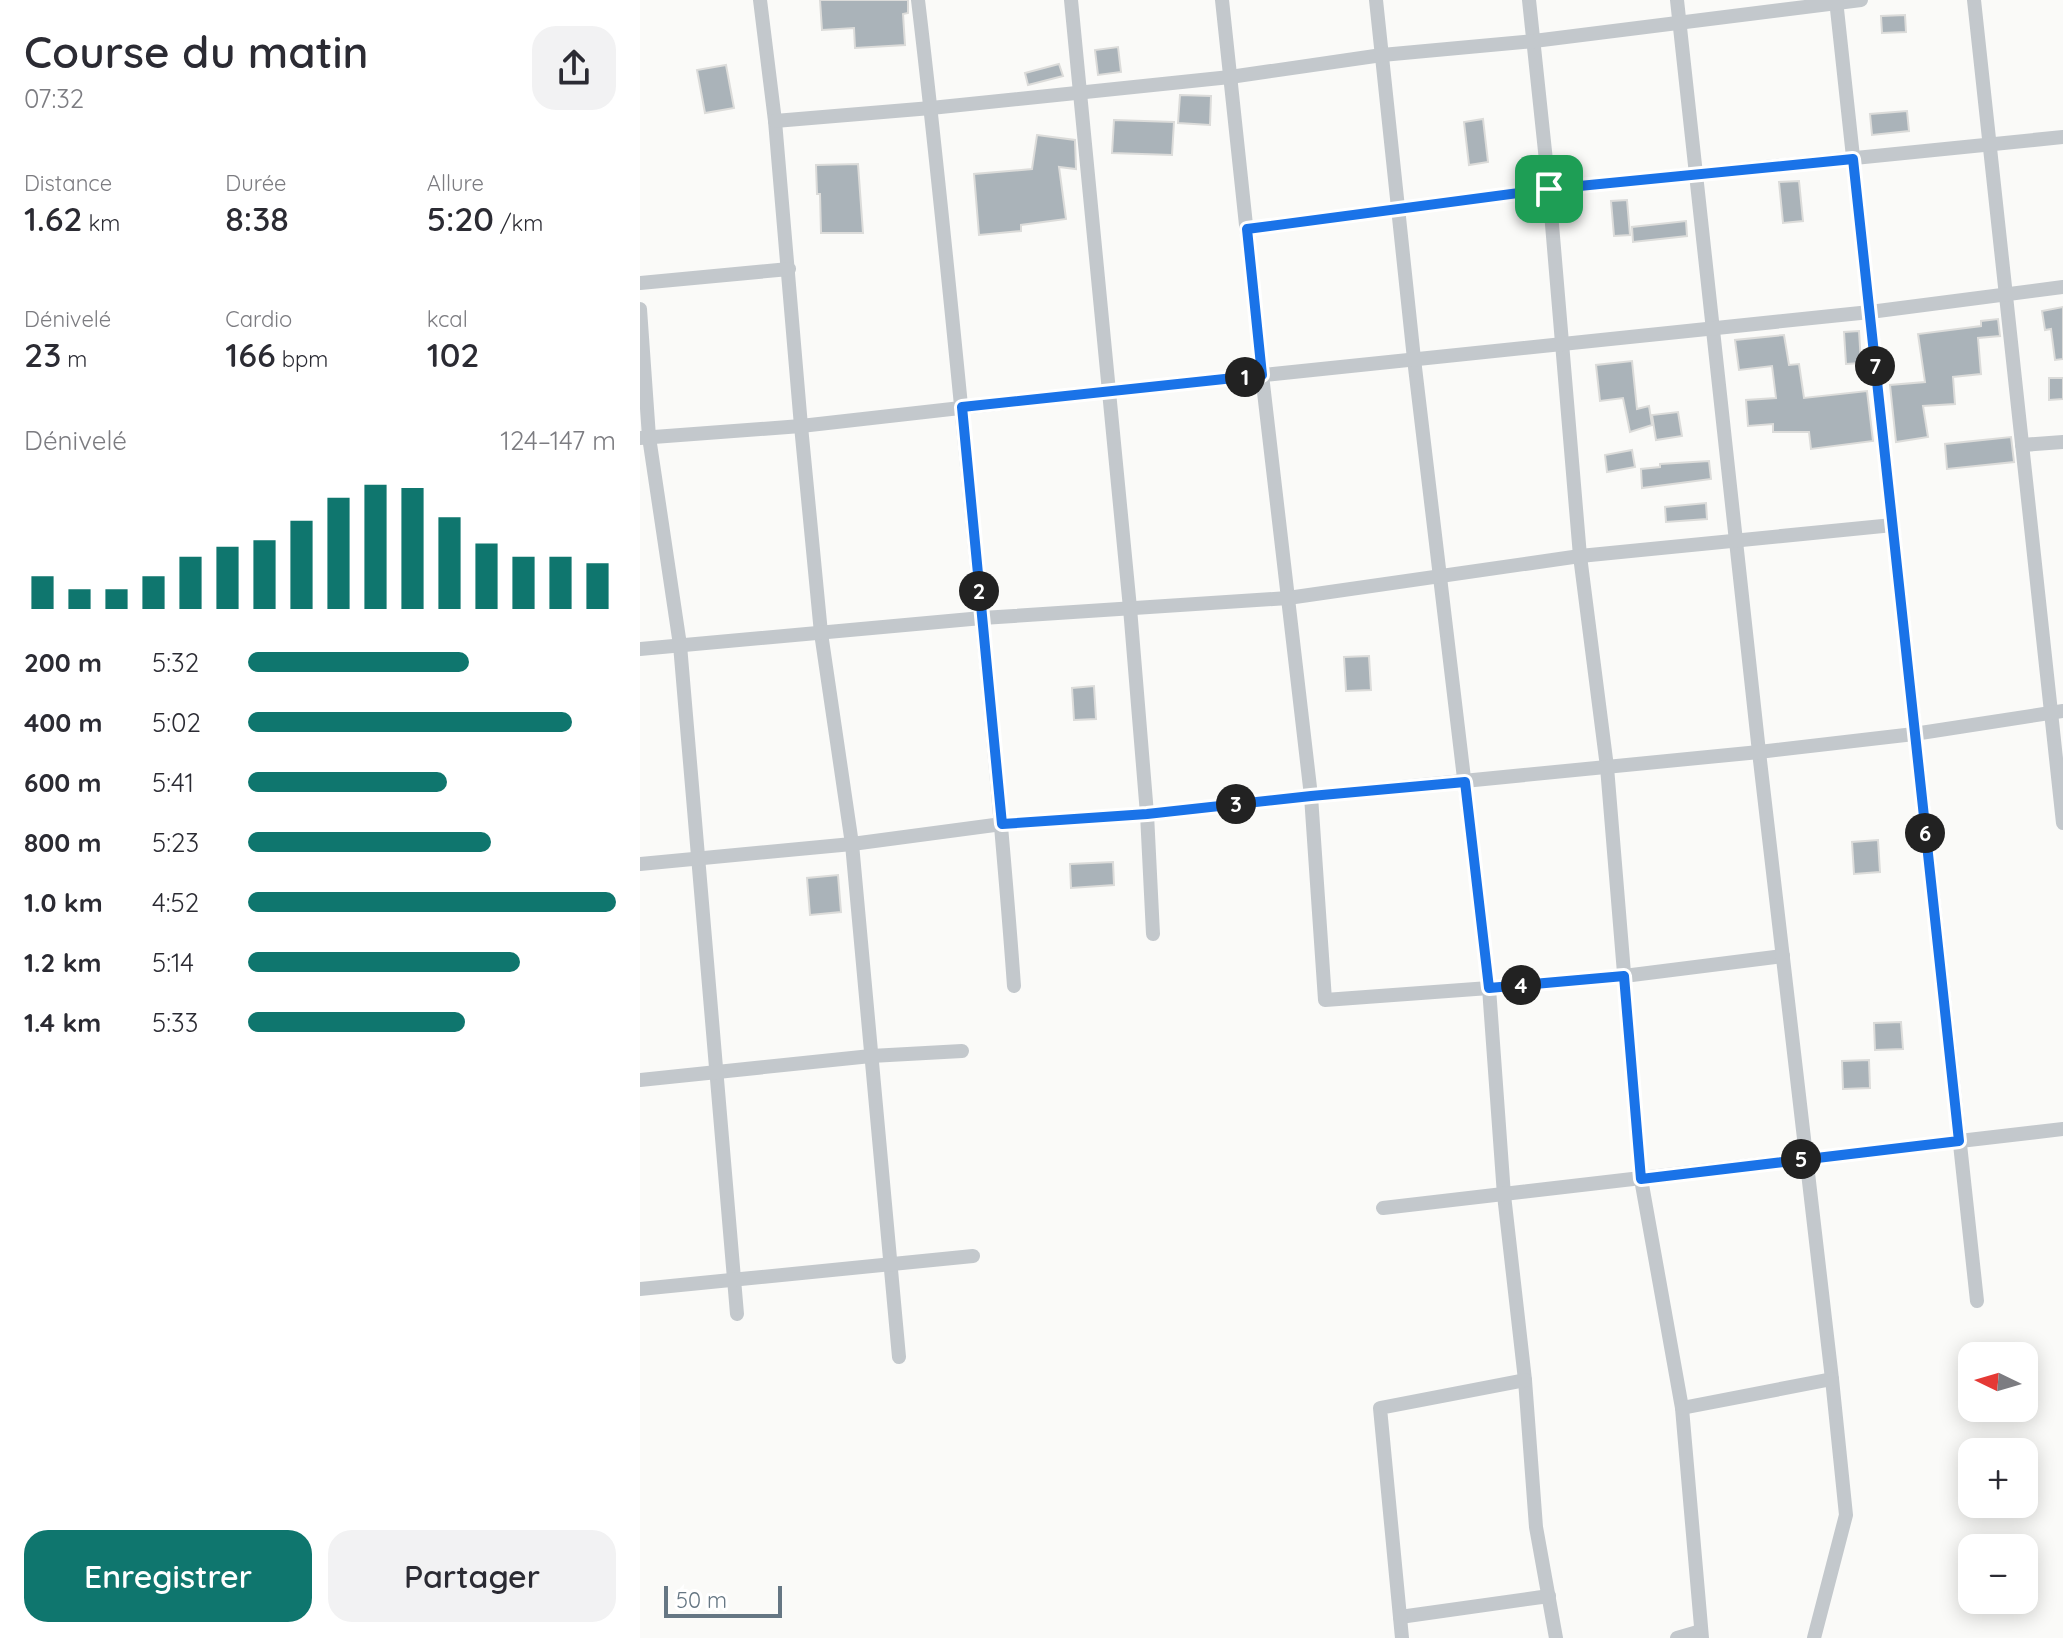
<!DOCTYPE html>
<html lang="fr">
<meta charset="utf-8">
<style>
:root{--surface:#fff;--page:#f2f2f3;--text:#2b2b33;--muted:#7c7c81;--accent:#0f766e}
body{margin:0;font-family:Quicksand,sans-serif;background:var(--page);color:var(--text);height:100vh;display:flex;flex-direction:column;font-size:30px;white-space:nowrap}
*{box-sizing:border-box;margin:0}
p{font-size:26px;color:var(--muted)}
.icon{flex:none;width:44px;height:44px;fill:none;stroke:currentColor;stroke-width:2;stroke-linecap:round;stroke-linejoin:round}
.map{position:relative;flex:1;overflow:hidden}
.panel{display:flex;flex-direction:column;background:var(--surface);width:640px}
.panel>*{flex:none}
.needle{width:52px;rotate:275deg}
.fabs{position:absolute;left:1318px;top:1342px;display:grid;gap:16px}
.fabs a{display:grid;place-items:center;width:80px;height:80px;border-radius:16px;background:var(--surface);box-shadow:0 4px 20px #0003;font-size:40px}
.scale{position:absolute;left:24px;bottom:20px;width:118px;box-sizing:border-box;padding-left:8px;border:4px solid #657683;border-top:0;font-size:22px;line-height:28px;white-space:nowrap;color:#657683;-webkit-text-stroke:6px #fff;paint-order:stroke}
.pin{position:absolute;display:grid;place-items:center;width:68px;height:68px;color:#fff;margin:-34px;border-radius:16px;box-shadow:0 4px 12px #0006}
.km{position:absolute;width:40px;height:40px;margin:-20px;border-radius:50%;background:#222;color:#fff;font-size:22px;line-height:40px;text-align:center}
.round{display:grid;place-items:center;flex:none;width:84px;height:84px;border-radius:24px;background:var(--page)}
.head{display:flex;align-items:center;justify-content:space-between;height:136px;padding:0 24px}
h1{font-size:44px;font-weight:600;line-height:60px}
.figures{display:grid;grid-template-columns:repeat(3,1fr);gap:12px;height:136px;padding:8px 24px}
.figures div{display:grid;align-content:center}
.figures b{font-size:34px;font-weight:600}
.figures small{font-size:22px;font-weight:400}
.figures p{font-size:22px}
.chart{height:224px;padding:16px 24px}
.chart p{display:flex;justify-content:space-between}
.chart svg{width:100%;height:144px;margin-top:8px;stroke:var(--accent);stroke-width:6}
.primary-button{display:flex;gap:16px;margin-top:auto;padding:16px 24px}
.primary-button a{flex:1;height:92px;border-radius:24px;background:var(--accent);color:#fff;font-size:32px;font-weight:600;line-height:92px;text-align:center}
.primary-button a+a{background:var(--page);color:var(--text)}
ul{padding:0 24px;list-style:none;font-size:26px}
li{display:grid;grid-template-columns:128px 96px 1fr;align-items:center;height:60px}
li i{height:20px;border-radius:10px;background:var(--accent)}
main{display:flex;flex:1;min-height:0}
.map>svg:first-child{display:block}
</style>
<main>
<section class="panel">
<div class="head"><div><h1>Course du matin</h1><p>07:32</p></div><a class="round"><svg class="icon" aria-label="share" viewBox="0 0 24 24"><path d="M12 15V3M7 8l5-5 5 5M5 13v7h14v-7"/></svg></a></div>
<div class="figures">
<div><p>Distance</p><b>1.62<small> km</small></b></div>
<div><p>Durée</p><b>8:38</b></div>
<div><p>Allure</p><b>5:20<small> /km</small></b></div>
</div>
<div class="figures">
<div><p>Dénivelé</p><b>23<small> m</small></b></div>
<div><p>Cardio</p><b>166<small> bpm</small></b></div>
<div><p>kcal</p><b>102</b></div>
</div>
<div class="chart"><p><span>Dénivelé</span>124–147 m</p>
<svg viewBox="0 0 160 44" preserveAspectRatio="none"><path d="M5 44V34M15 44V38M25 44V38M35 44V34M45 44V28M55 44V25M65 44V23M75 44V17M85 44V10M95 44V6M105 44V7M115 44V16M125 44V24M135 44V28M145 44V28M155 44V30"/></svg>
</div>
<ul>
<li><b>200 m</b>5:32<i style="width:60%"></i></li>
<li><b>400 m</b>5:02<i style="width:88%"></i></li>
<li><b>600 m</b>5:41<i style="width:54%"></i></li>
<li><b>800 m</b>5:23<i style="width:66%"></i></li>
<li><b>1.0 km</b>4:52<i style="width:100%"></i></li>
<li><b>1.2 km</b>5:14<i style="width:74%"></i></li>
<li><b>1.4 km</b>5:33<i style="width:59%"></i></li>
</ul>
<div class="primary-button"><a>Enregistrer</a><a>Partager</a></div>
</section>
<div class="map">
<svg width="1423" height="1638" viewBox="0 0 1423 1638">
<rect width="100%" height="100%" fill="#fafaf8"/>
<!-- building -->
<g fill="#aab3b9" stroke="#dcdcda" stroke-width="2">
<path d="M180,0H268V13L263,14L265,45L215,48L214,28L182,30Z"/>
<path d="M1265,15L1266,32L1242,33L1241,16Z"/>
<path d="M478,47L481,72L458,75L455,50Z"/>
<path d="M419,64L423,76L388,85L385,73Z"/>
<path d="M86,65L94,108L65,113L57,70Z"/>
<path d="M540,95L571,96L570,125L538,123Z"/>
<path d="M1267,111L1269,131L1232,135L1230,114Z"/>
<path d="M843,119L848,162L829,165L824,122Z"/>
<path d="M474,120L534,122L532,155L472,153Z"/>
<path d="M397,135L435,140L436,169L419,167L426,219L381,225V231L339,235L334,174L392,169Z"/>
<path d="M218,164L223,233H181L180,194H177L176,165Z"/>
<path d="M1159,181L1163,221L1143,223L1139,182Z"/>
<path d="M987,200L990,235L974,236L971,201Z"/>
<path d="M1046,221L1047,236L993,242L992,227Z"/>
<path d="M1423,307V359L1415,360L1411,329L1405,330L1402,311Z"/>
<path d="M1358,319L1360,336L1338,338L1341,374L1313,377L1315,404L1283,406L1288,437L1256,442L1250,385L1285,382L1278,334L1341,326V321Z"/>
<path d="M1219,331L1221,363L1206,364L1204,332Z"/>
<path d="M1144,335L1149,365L1159,364L1164,398L1227,391L1233,441L1171,449L1169,432H1133V424L1108,426L1106,400L1136,398L1132,366L1099,370L1095,340Z"/>
<path d="M992,361L997,409L1009,406L1012,425L990,432L983,398L960,401L956,365Z"/>
<path d="M1409,378H1423V399L1409,400Z"/>
<path d="M1038,412L1042,436L1016,440L1012,415Z"/>
<path d="M1371,437L1374,462L1307,469L1305,444Z"/>
<path d="M992,450L995,467L967,472L965,455Z"/>
<path d="M1069,461L1071,479L1002,488L1001,469L1020,467V464Z"/>
<path d="M1066,503L1067,519L1026,522L1025,507Z"/>
<path d="M729,656L731,690L706,691L704,657Z"/>
<path d="M454,686L456,719L434,720L432,688Z"/>
<path d="M1238,840L1240,872L1214,874L1212,842Z"/>
<path d="M473,862L474,885L431,888L430,864Z"/>
<path d="M198,875L201,912L170,915L167,878Z"/>
<path d="M1261,1022L1263,1049L1235,1050L1234,1023Z"/>
<path d="M1229,1060L1230,1088L1203,1089L1202,1061Z"/>
</g>
<g fill="none" stroke-linecap="round" stroke-linejoin="round">
<!-- street -->
<g stroke="#c3c8cc" stroke-width="14">
<path d="M120,0L135,121L161,426L181,633L212,844L259,1357"/>
<path d="M278,0C299,176 316,352 333,529C348,681 363,833 374,986"/>
<path d="M431,0L490,608L507,814L513,934"/>
<path d="M582,0L622,375L671,796L685,1000L849,988L984,976L1143,956"/>
<path d="M736,0L774,359L849,988L864,1195L885,1380L896,1527L916,1638"/>
<path d="M889,0L909,189L940,556L967,767L1001,1179L1042,1408L1062,1638"/>
<path d="M1037,0L1119,752L1192,1379L1206,1515L1174,1638"/>
<path d="M1196,0L1337,1301"/>
<path d="M1334,0L1423,823"/>
<path d="M135,121L291,108L590,77L742,55L894,41L1221,0"/>
<path d="M607,229L909,189L1423,137"/>
<path d="M0,283L149,269"/>
<path d="M0,309L9,437L40,645L97,1314"/>
<path d="M0,438L161,426L470,391L1230,312L1423,287"/>
<path d="M1382,445L1423,442"/>
<path d="M0,649L342,618L648,598L940,556L1253,525"/>
<path d="M0,864L212,844L362,824L507,814L671,796L1119,752L1274,734L1423,711"/>
<path d="M0,1080L231,1056L322,1051"/>
<path d="M743,1208L1423,1129"/>
<path d="M0,1289L333,1256"/>
<path d="M1042,1408L1192,1379"/>
<path d="M760,1617L909,1596"/>
<path d="M762,1638L740,1408L885,1380"/>
<path d="M1037,1638L1061,1631"/>
</g>
</g>
<g fill="none" stroke-linecap="round" stroke-linejoin="round">
<defs>
<path id="route" d="M1213,159L1319,1141L1001,1179L984,976L849,988L825,782L671,796L507,814L362,824L322,407L622,375L607,229L909,189Z"/>
</defs>
<!-- route casing -->
<use href="#route" stroke="#fff" stroke-width="16"/>
<!-- route -->
<use href="#route" stroke="#1a73e8" stroke-width="10"/>
</g>
</svg>
<div class="fabs">
<a><svg class="needle" viewBox="-14 -14 28 28"><path d="M0-13l5 13h-10z" fill="#e53935"/><path d="M0 13l5-13h-10z" fill="#7c7c81"/></svg></a>
<a>+</a>
<a>−</a>
</div>
<div class="scale">50 m</div>
<div class="pin" style="left:909px;top:189px;background:#1e9e55"><svg class="icon" aria-label="arrive" viewBox="0 0 24 24"><path d="M6 21V4h12l-3 4 3 4H6"/></svg></div>
<b class="km" style="left:605px;top:377px">1</b>
<b class="km" style="left:339px;top:591px">2</b>
<b class="km" style="left:596px;top:804px">3</b>
<b class="km" style="left:881px;top:985px">4</b>
<b class="km" style="left:1161px;top:1159px">5</b>
<b class="km" style="left:1285px;top:833px">6</b>
<b class="km" style="left:1235px;top:366px">7</b>
</div>
</main>
